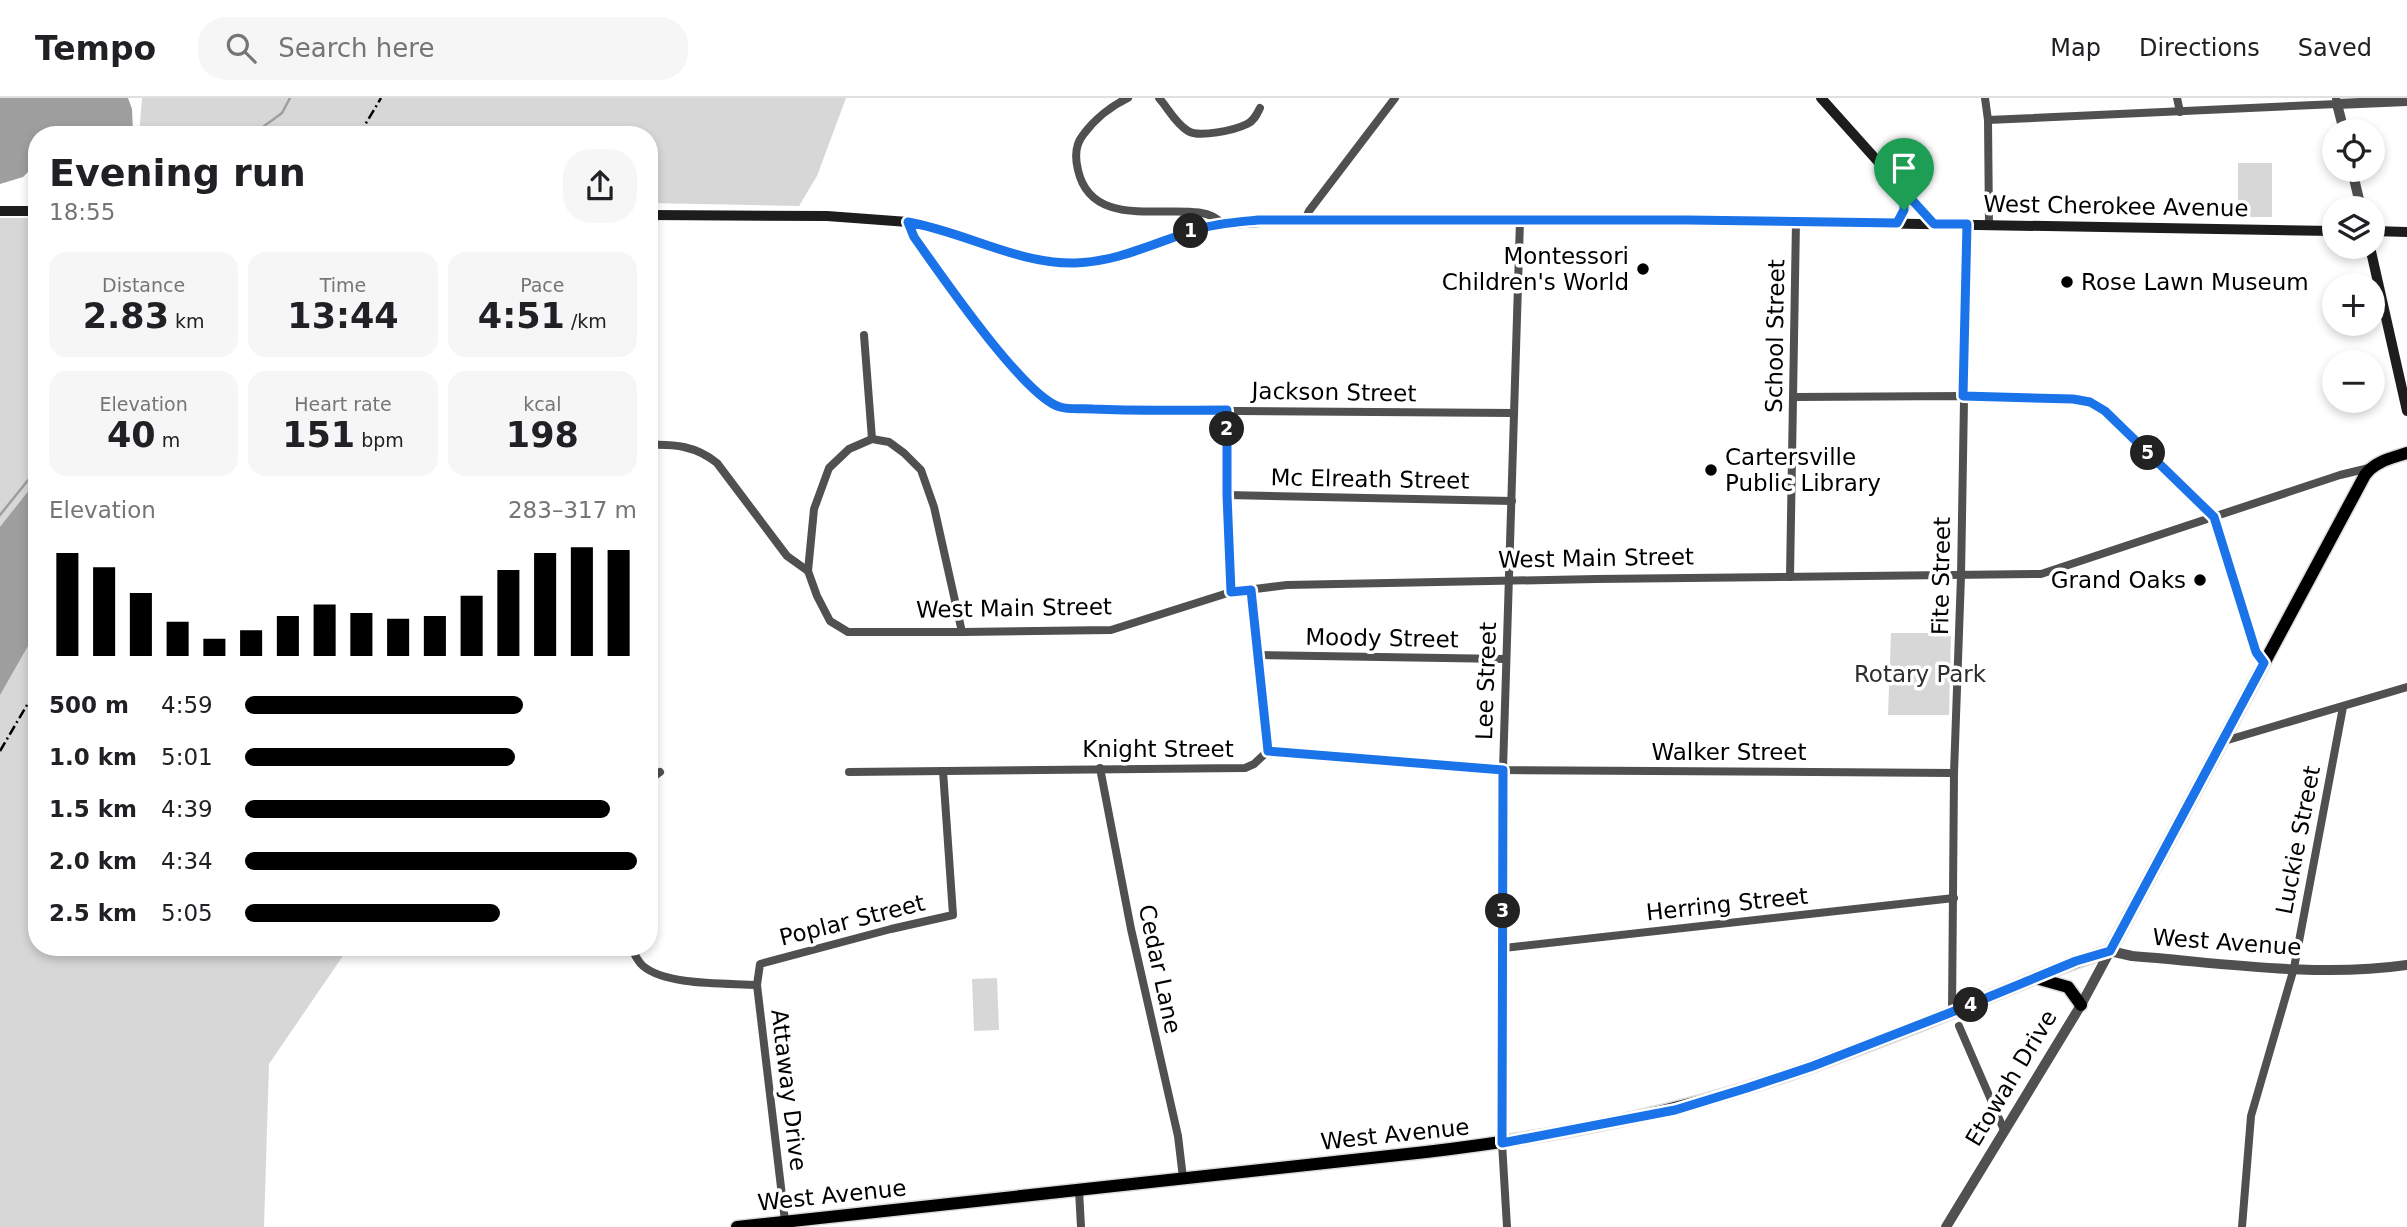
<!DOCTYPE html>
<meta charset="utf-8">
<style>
:root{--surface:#fff;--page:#f6f6f6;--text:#202124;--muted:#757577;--line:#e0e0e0;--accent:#000}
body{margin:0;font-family:"DejaVu Sans",sans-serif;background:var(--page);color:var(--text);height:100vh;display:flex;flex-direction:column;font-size:26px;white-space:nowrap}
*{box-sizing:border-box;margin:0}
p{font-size:23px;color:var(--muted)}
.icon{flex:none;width:38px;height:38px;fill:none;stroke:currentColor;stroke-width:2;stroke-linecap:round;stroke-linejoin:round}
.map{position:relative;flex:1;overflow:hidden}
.details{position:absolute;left:28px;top:28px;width:630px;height:830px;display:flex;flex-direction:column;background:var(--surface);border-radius:28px;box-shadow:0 4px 10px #0003}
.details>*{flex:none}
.tools{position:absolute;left:2322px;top:21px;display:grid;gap:14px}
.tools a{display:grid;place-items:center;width:63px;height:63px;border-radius:50%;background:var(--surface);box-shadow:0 4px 10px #0003;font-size:35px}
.pin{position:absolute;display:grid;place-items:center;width:60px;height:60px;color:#fff;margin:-72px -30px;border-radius:50% 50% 50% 0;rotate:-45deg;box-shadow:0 0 7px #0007}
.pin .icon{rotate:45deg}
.km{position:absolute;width:35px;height:35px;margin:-18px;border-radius:50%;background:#222;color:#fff;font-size:19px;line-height:35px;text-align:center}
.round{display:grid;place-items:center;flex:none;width:74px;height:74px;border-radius:28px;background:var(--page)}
.summary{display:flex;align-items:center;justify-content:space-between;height:119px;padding:0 21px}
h1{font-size:38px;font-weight:800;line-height:52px}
.figures{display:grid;grid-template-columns:repeat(3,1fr);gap:10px;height:119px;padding:7px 21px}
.figures div{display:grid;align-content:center;border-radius:18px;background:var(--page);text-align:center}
.figures b{font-size:35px;font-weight:800}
.figures small{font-size:19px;font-weight:400}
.figures p{font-size:19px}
.chart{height:196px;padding:14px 21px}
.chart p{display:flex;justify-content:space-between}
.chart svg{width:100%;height:126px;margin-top:7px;stroke:var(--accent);stroke-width:6}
ul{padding:0 21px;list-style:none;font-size:23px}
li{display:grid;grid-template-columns:112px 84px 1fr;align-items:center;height:52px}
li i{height:18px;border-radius:9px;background:var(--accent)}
header{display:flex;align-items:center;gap:42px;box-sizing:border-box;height:98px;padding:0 35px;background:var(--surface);border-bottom:2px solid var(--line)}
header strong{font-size:33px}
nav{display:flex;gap:38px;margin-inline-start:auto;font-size:24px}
.search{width:490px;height:63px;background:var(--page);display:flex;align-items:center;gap:18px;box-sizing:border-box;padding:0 24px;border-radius:28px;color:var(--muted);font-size:26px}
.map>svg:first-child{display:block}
</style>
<header>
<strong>Tempo</strong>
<div class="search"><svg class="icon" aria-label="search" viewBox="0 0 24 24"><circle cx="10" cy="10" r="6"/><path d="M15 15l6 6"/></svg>Search here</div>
<nav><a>Map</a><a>Directions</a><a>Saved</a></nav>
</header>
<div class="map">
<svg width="2407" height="1129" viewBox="0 0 2407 1129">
<rect width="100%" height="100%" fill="#fff"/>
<!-- green -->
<g fill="#d7d7d7">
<path d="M142,0H846L817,78L799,108L649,105V37H139Z"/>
<rect x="2238" y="65" width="34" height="54"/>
<path d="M0,120H37V849H349L269,966L264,1129H0Z"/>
<path d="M1891,535H1951L1949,617H1888Z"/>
<path d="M997,880L999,932L974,933L972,881Z"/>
</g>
<!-- water -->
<g fill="#9e9e9e">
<path d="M0,0H128L132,11L133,35L37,37V65L23,79L0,86Z"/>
<path d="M37,382V532L0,597V429Z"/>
</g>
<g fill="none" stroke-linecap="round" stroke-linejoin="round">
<!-- stream -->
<g stroke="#9e9e9e" stroke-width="2.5">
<path d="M252,37L282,15L290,0"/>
<path d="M0,417L37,371"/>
</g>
<defs>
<g id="primary">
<path d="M2036,880L2068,889L2081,907"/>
<path d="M737,1129L1426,1054C1560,1038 1686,1014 1813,968C1867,948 1920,928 1972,906C2018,887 2063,867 2110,853L2365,377C2375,363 2392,360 2407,355"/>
</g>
</defs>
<!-- primary casing -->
<use href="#primary" stroke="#dbdbdb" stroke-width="15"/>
<!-- minor -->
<g stroke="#505050" stroke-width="8">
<path d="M1128,0C1111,8 1094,22 1083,37C1075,47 1075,60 1078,72C1094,144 1198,93 1222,126"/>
<path d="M1159,0C1168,10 1175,25 1188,33C1199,40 1235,32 1247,26C1254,23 1257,16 1260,10"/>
<path d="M1985,0L1988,22L1989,127"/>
<path d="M2177,0L2180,14"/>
<path d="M1988,22L2337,6L2336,0"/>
<path d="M1305,121L1309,113L1395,0"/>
<path d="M908,124L914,139C940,174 1023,298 1060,309C1074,313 1093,311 1108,312L1514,315"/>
<path d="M864,237L872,341"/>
<path d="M1794,299L1963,298L2073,301L2090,304L2104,313L2215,419L2256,554L2264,565"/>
<path d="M1227,312V397L1231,494"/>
<path d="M649,347C675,346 696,348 717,365L787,458L808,473"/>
<path d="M1227,397L1512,403"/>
<path d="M1790,479L1796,123"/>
<path d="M1251,492L1268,653"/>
<path d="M962,534L934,409L921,372L904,355L889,344L872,341L849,351L829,370L814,411L808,473L817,498L830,523L848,534H962L1111,532L1231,494L1287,487L1596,481L2041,476L2340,377L2369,370"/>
<path d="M1258,557L1506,561"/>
<path d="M2221,644L2407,589"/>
<path d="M1100,670L1131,831L1178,1038L1183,1080"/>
<path d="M849,674L1245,670L1254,666L1268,653L1503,672L1954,675"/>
<path d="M649,682L660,674"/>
<path d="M631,849C634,855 637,863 643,868C667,888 726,885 757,887"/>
<path d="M1504,850L1954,800"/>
<path d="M1952,914L1954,675L1961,478L1967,126"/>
<path d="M1959,928L2004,1032"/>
<path d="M1079,1092L1081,1129"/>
<path d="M785,1123L757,887L760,866L891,831L953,817L943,673"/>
<path d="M1507,1129L1502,1045L1503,672L1520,122"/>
<path d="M2242,1129L2251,1018L2294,870L2343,609"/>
</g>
<!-- tertiary -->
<g stroke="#505050" stroke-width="10">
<path d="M2344,33L2337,6L2407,3"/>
<path d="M2352,72L2361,110"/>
<path d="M1946,1129L2081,907L2110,853L2132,858C2223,865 2317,880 2407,867"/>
</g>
<!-- secondary -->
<g stroke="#1d1d1d" stroke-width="10">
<path d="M1821,0L1934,126"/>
<path d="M0,113H37"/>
<path d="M649,117L827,118L908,124L937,130L1027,159L1074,165L1119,158L1213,127L1305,121L1687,122L2334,133"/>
<path d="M1897,125L1904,112V93"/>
<path d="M2373,133L2407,134"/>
<path d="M2370,149L2407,313"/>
</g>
<!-- primary -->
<use href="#primary" stroke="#000" stroke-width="12"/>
<!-- rail -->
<g stroke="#000" stroke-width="2.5" stroke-dasharray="10 3.5 2 3.5" stroke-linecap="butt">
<path d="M359,37L381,0"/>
<path d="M0,653L37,590"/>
</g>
</g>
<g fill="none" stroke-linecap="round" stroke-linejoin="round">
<defs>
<path id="route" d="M1904,93L1934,126H1967L1963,298L2073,301L2090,304L2105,313L2214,419L2256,554L2264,565L2110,853L2076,863L1952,914L1813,968L1747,990L1675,1012L1502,1045L1503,672L1268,653L1251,492L1231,494L1227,397V312C1182,312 1137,313 1093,311C1083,310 1070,312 1060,309C1024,299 939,174 914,139L908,124C965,134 1017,166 1075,165C1119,164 1158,143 1199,131C1219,125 1238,124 1258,122H1687L1897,125L1904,112Z"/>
</defs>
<!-- route casing -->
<use href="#route" stroke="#fff" stroke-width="14"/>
<!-- route -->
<use href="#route" stroke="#1a73e8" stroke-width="9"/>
</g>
<!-- markers -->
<g fill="#000" stroke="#fff" stroke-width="2.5">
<circle cx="1643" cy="171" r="7"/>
<circle cx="2067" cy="184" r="7"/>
<circle cx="1711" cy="372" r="7"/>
<circle cx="2200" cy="482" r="7"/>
</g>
<g text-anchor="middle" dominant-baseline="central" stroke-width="7" stroke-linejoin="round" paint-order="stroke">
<!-- street labels -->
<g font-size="23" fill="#000" stroke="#fff">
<text transform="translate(2116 108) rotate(1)">West Cherokee Avenue</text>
<text transform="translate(1775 238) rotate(-89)">School Street</text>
<text transform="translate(1334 294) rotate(1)">Jackson Street</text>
<text transform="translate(1370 381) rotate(1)">Mc Elreath Street</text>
<text transform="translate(1596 460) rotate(-1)">West Main Street</text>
<text transform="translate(1941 478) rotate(-89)">Fite Street</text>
<text transform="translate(1014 510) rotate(-1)">West Main Street</text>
<text transform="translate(1382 540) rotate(1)">Moody Street</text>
<text transform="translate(1486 583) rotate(-88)">Lee Street</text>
<text x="1158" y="651">Knight Street</text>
<text x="1729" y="654">Walker Street</text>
<text transform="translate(2298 742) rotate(-79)">Luckie Street</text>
<text transform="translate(1727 806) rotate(-6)">Herring Street</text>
<text transform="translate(852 822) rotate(-14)">Poplar Street</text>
<text transform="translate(2227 844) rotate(4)">West Avenue</text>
<text transform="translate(1160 871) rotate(78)">Cedar Lane</text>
<text transform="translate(2011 980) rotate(-59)">Etowah Drive</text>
<text transform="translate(789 992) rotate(83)">Attaway Drive</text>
<text transform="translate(1395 1036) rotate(-6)">West Avenue</text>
<text transform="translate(832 1097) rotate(-6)">West Avenue</text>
</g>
<!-- poi labels -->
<g font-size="23" fill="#000" stroke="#fff" text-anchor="end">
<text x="1629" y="158">Montessori<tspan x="1629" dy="26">Children's World</tspan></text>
<text x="2081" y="184" text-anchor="start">Rose Lawn Museum</text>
<text x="1725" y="359" text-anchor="start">Cartersville<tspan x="1725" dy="26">Public Library</tspan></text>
<text x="2186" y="482">Grand Oaks</text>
</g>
<!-- park labels -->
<g font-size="23" fill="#2e2e2e" stroke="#fff">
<text x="1920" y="576">Rotary Park</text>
</g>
</g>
</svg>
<div class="tools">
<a><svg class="icon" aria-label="locate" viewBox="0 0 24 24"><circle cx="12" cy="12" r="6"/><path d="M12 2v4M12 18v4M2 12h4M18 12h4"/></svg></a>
<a><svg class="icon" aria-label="layers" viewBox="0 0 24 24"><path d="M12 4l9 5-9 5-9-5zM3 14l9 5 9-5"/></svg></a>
<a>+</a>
<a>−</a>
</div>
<div class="pin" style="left:1904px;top:112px;background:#1e9e55"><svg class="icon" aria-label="arrive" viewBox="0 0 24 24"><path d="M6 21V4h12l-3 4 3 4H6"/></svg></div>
<b class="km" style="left:1191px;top:133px">1</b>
<b class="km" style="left:1227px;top:331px">2</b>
<b class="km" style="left:1503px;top:813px">3</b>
<b class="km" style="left:1971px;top:907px">4</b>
<b class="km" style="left:2148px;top:355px">5</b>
<section class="details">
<div class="summary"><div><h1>Evening run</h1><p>18:55</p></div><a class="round"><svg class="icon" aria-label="share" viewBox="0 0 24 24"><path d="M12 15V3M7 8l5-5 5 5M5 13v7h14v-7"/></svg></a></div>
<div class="figures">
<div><p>Distance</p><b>2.83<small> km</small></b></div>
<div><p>Time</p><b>13:44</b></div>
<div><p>Pace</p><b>4:51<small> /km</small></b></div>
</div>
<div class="figures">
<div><p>Elevation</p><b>40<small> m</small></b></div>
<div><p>Heart rate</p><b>151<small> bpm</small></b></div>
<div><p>kcal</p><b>198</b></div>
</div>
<div class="chart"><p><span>Elevation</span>283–317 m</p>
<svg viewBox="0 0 160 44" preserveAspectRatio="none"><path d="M5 44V8M15 44V13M25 44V22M35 44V32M45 44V38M55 44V35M65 44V30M75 44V26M85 44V29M95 44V31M105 44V30M115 44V23M125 44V14M135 44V8M145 44V6M155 44V7"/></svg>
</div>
<ul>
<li><b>500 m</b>4:59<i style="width:71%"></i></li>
<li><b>1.0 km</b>5:01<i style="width:69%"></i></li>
<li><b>1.5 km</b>4:39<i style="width:93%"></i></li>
<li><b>2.0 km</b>4:34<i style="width:100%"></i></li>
<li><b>2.5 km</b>5:05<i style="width:65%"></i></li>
</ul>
</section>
</div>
